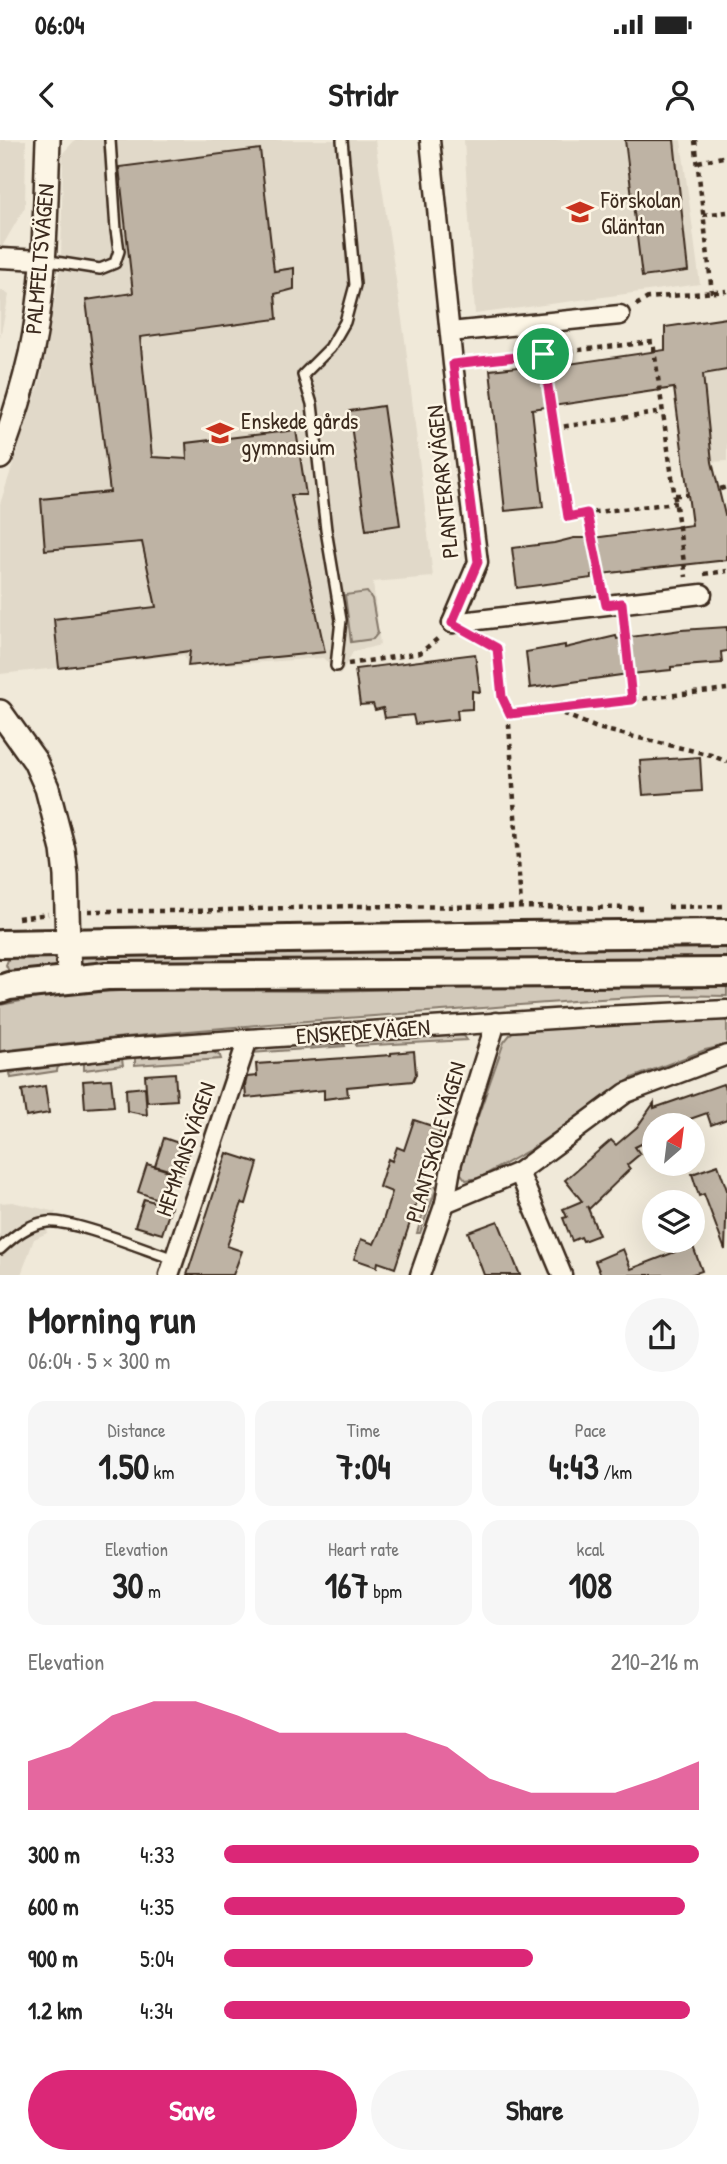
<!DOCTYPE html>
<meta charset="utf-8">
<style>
:root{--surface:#fff;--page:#f6f6f6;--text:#222;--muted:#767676;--accent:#db2777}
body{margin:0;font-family:"Patrick Hand",sans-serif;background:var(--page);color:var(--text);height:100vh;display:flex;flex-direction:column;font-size:26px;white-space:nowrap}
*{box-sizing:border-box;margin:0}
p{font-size:23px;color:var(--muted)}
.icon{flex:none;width:38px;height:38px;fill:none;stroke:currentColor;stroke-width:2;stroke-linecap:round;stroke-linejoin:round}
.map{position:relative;height:1135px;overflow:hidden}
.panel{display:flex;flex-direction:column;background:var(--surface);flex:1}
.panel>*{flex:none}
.needle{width:46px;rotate:28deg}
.controls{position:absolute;left:642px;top:973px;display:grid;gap:14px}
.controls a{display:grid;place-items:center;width:63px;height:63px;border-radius:50%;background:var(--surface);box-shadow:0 7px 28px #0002;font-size:35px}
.pin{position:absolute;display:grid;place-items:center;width:60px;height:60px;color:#fff;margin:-30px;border:4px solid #fff;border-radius:50%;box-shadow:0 2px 7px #0007}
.round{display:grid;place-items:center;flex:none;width:74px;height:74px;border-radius:37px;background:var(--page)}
.head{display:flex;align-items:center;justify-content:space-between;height:119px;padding:0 28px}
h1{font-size:38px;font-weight:700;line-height:52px}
.metrics{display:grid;grid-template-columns:repeat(3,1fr);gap:10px;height:119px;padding:7px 28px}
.metrics div{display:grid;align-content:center;border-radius:18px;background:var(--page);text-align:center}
.metrics b{font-size:35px;font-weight:700}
.metrics small{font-size:19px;font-weight:400}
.metrics p{font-size:19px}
.chart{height:196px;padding:14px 28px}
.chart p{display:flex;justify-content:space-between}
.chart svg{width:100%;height:126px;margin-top:7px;fill:var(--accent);opacity:.7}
.action{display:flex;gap:14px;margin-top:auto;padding:14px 28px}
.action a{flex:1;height:80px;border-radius:42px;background:var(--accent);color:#fff;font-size:28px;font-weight:700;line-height:80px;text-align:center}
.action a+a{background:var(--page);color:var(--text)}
ul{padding:0 28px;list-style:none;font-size:23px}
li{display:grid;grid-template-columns:112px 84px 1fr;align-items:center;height:52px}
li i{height:18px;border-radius:9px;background:var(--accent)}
.status{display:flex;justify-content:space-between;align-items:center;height:49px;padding:0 35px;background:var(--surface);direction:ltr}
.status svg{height:19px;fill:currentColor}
header{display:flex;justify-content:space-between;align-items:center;height:91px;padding:0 28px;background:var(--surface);font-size:32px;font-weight:700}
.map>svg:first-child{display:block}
</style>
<div class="status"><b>06:04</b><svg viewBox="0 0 49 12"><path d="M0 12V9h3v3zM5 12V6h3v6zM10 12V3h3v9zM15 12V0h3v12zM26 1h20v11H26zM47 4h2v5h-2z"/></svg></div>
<header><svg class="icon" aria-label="back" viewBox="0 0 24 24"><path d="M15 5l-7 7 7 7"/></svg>Stridr<svg class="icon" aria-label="person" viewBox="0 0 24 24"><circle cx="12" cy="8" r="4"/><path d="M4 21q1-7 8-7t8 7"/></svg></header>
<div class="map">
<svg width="727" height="1135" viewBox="0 0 727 1135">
<rect width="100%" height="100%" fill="#f0e9d9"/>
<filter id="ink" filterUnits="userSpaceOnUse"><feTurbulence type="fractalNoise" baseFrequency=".0143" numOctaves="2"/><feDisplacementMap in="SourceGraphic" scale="14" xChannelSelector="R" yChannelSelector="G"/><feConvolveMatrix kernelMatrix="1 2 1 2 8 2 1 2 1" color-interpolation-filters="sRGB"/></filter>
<g filter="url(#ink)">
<!-- built -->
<g fill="#e1d9c9">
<path d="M0,0H26L25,67L3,105L0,120Z"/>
<path d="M75,0H375L405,200L433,437L373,442L380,505L353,512L340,535L323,518L188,527L184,515L0,534V364L41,238L61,122L63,13Z"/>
<path d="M464,0H681L700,144L475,174Z"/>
<path d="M0,149L9,155L0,198Z"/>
<path d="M727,230V321L712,322L703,234Z"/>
<path d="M12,1062L56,1072L47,1093L34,1099L21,1135H0V1063Z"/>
</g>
<!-- green -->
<g fill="#d2c9ba" stroke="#867a6c" stroke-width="2">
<path d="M367,452L372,459L378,493L373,499L351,502L345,455Z"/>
<path d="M727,805V820L10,834L6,825L8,820L28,813Z"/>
<path d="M727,846V856C637,853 546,864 456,870C304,881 151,892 0,911V865L53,855L135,850L332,851L474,847Z"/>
<path d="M727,878V905L705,910L632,938L531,1009L479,1038L466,1040L460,1033L461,1025L504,902L513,891L534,887Z"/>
<path d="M455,894L464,896L467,900L356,906V900Z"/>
<path d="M343,901L345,906L251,913L261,908Z"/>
<path d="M213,912L220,916L221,919L135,925V918Z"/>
<path d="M122,919L123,925L84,930V923Z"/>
<path d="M58,926L57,931L11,938L10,933Z"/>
<path d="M434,1045L437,1047L420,1093H417L431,1046Z"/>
</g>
<!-- building -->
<g fill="#beb3a4" stroke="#3b2a1e" stroke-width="2">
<path d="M625,0H674L688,131L642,137Z"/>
<path d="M260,9L274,131L294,128V149L275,154L277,179L140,197L152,317L187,319L186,303L296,290L306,355H291L325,512L188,526L190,511L59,528L54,479L156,467L142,402L45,410L41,359L110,352L86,160L133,153L119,27Z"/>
<path d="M727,178V230L703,234L712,322L725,375H727V420L591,435L592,438L517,448L512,408L554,403L574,398H593L692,385L674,248L532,269L543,367L505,371L490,230L527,226L528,230L665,210V187Z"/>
<path d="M383,266L400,385L366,390L349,271Z"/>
<path d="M727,487V511L721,512L722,523L671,527V530L621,535L530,548L526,512L565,505V508L616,496L617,499L681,490Z"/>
<path d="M475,514L480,552L472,551V569L457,570L458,579L415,584L413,575L385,578L383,568L375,570L373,564L360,565L355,529Z"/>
<path d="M700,617L702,651L643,655L640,621Z"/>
<path d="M414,911L416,934L413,941L347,947L348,956L324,959V950L246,958L245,945L247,937L257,936L256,924L391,915V913Z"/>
<path d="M175,933L177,960L147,962L145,935Z"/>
<path d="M111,939L114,966L85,968L83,941Z"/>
<path d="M723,944L727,953V979L711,985L707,973L673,985H654V998L635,1007L640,1014L627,1025L630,1029L589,1069L587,1066L599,1095L583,1101L581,1097L572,1101L563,1078L567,1077L563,1069L582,1061L565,1040L611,1000L616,1005L637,987L654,963V968Z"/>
<path d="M45,946L49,973L26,977L22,950Z"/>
<path d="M145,947L147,975L127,971L126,949Z"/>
<path d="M414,980L441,989L395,1128L378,1122L377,1127L354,1119L361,1099L374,1104L379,1093L392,1052L379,1047L388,1019L392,1021L397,1007L404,1010Z"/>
<path d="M164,998L190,1007L182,1034L155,1026Z"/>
<path d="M227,1013L258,1023L246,1064L242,1063L227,1106L242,1111L233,1135H187Z"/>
<path d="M147,1024L169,1031L160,1060L138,1052Z"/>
<path d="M718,1025L727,1050L725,1110L704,1054L699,1056L692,1034Z"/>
<path d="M144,1059L171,1067L162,1094L135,1086Z"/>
<path d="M498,1081L520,1135H484L468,1092Z"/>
<path d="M670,1101H691L702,1131L690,1135H601L595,1121L623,1109L631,1129L675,1112Z"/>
</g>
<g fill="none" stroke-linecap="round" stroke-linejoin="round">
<defs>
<g id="service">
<path d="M43,120L100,129L115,123L119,111L116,90L110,0"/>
<path d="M336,526L341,480L326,390L312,264L303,235L330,208L345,182L355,145L342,0"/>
<path d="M0,1109C13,1097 28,1084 47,1082C72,1079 146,1110 174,1119"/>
</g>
<g id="minor">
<path d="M430,0L453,224L478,422L452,483"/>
<path d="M0,118L43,120"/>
<path d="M450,192L620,175"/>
<path d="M452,483L702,454"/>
<path d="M0,922L126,908L248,899L583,877L727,870"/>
<path d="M519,1032L562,1135"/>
<path d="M445,1063L519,1032L626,953L727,915"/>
<path d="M169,1135L248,899"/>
<path d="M420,1135L445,1063L452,1022L496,882"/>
</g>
<g id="tertiary">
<path d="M0,317C12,284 23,249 31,214C46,144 45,71 48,0"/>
<path d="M0,572L35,621L47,648L63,710L66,736L69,839"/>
</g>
<g id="secondary">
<path d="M0,804L520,795L727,793"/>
<path d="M0,849L9,846L107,836L727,832"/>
</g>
</defs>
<!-- service casing -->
<use href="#service" stroke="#3b2a1e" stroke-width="14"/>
<!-- minor casing -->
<use href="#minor" stroke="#3b2a1e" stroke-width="23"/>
<!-- tertiary casing -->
<use href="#tertiary" stroke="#3b2a1e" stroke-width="28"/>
<!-- secondary casing -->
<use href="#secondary" stroke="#3b2a1e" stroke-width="32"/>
<!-- path -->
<g stroke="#3b2a1e" stroke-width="4.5" stroke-dasharray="5 5" stroke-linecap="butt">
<path d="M695,0L712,153"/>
<path d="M698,22L727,16"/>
<path d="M703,75L727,72"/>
<path d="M636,165L648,158L727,151"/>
<path d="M543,214L568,377L587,373L676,363"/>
<path d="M469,222L653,202L686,437"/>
<path d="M554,288L663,272"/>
<path d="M720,349L727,347"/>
<path d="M675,355H687"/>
<path d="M587,373L602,447"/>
<path d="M704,434L727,431"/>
<path d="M623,482L632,560"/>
<path d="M481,500L497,508L502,557L510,574L727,549"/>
<path d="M348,524L420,513L441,496"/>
<path d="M554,570L597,588L711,615L727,622"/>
<path d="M510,574L509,585L521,766"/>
<path d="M668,767L727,766"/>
<path d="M88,771H192L354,766L642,768"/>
<path d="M18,778L48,774"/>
</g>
<!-- service -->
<use href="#service" stroke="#fcf5e5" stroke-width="9"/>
<!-- minor -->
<use href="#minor" stroke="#fcf5e5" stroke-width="18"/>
<!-- tertiary -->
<use href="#tertiary" stroke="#fcf5e5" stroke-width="23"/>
<!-- secondary -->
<use href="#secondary" stroke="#fcf5e5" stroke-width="26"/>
</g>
</g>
<g fill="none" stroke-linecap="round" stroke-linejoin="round" filter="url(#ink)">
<defs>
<path id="route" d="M543,214L568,377L587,373L606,465L622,463L632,560L510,574L502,557L497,508L452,483L478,422L453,224Z"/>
</defs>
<!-- route casing -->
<use href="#route" stroke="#fff" stroke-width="14"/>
<!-- route -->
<use href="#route" stroke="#db2777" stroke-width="9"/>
</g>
<!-- icons -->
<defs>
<symbol id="school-bare" viewBox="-9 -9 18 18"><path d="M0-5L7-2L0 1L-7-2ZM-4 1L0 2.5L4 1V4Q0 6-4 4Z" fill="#c8321e" stroke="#fcf5e5" stroke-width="2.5" paint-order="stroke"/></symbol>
</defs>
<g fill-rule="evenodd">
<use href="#school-bare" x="561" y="53" width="38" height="38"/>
<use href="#school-bare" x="201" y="274" width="38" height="38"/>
</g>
<g text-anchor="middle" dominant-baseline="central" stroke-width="5" stroke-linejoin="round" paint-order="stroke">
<!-- poi labels -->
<g font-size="23" fill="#3b2a1e" stroke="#fcf5e5" text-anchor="start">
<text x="601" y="59">Förskolan<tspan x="601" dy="26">Gläntan</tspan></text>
<text x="241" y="280">Enskede gårds<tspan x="241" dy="26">gymnasium</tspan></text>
</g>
<!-- street labels -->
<g font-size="23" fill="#3b2a1e" stroke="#fcf5e5">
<text transform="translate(39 119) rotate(-85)">PALMFELTSVÄGEN</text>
<text transform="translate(442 342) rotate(-96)">PLANTERARVÄGEN</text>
<text transform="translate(363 891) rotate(-4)">ENSKEDEVÄGEN</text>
<text transform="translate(435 1002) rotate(-74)">PLANTSKOLEVÄGEN</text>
<text transform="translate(185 1009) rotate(-71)">HEMMANSVÄGEN</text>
</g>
</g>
</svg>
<div class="controls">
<a><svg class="needle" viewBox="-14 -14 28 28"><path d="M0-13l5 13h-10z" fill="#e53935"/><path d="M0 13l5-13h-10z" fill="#767676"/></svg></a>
<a><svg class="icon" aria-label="layers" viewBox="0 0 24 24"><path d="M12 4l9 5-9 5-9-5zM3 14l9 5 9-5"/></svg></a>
</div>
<div class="pin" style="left:543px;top:214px;background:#1e9e55"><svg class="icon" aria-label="arrive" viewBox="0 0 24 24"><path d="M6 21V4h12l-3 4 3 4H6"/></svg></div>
</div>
<section class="panel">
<div class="head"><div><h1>Morning run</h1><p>06:04 · 5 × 300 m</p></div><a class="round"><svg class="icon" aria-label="share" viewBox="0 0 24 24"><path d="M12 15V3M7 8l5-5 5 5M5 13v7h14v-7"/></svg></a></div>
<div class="metrics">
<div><p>Distance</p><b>1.50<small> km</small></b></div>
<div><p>Time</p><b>7:04</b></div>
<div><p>Pace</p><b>4:43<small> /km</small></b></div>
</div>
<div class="metrics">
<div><p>Elevation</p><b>30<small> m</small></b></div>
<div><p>Heart rate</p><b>167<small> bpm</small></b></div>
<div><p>kcal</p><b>108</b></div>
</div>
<div class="chart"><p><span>Elevation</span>210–216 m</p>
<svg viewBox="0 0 160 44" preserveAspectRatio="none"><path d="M0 44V27L10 22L20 11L30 6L40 6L50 11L60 17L70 17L80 17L90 17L100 22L110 33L120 38L130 38L140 38L150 33L160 27V44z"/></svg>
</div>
<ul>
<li><b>300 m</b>4:33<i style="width:100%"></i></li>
<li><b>600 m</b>4:35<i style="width:97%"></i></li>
<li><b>900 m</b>5:04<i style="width:65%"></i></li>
<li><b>1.2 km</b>4:34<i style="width:98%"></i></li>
</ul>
<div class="action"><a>Save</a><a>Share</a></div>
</section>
